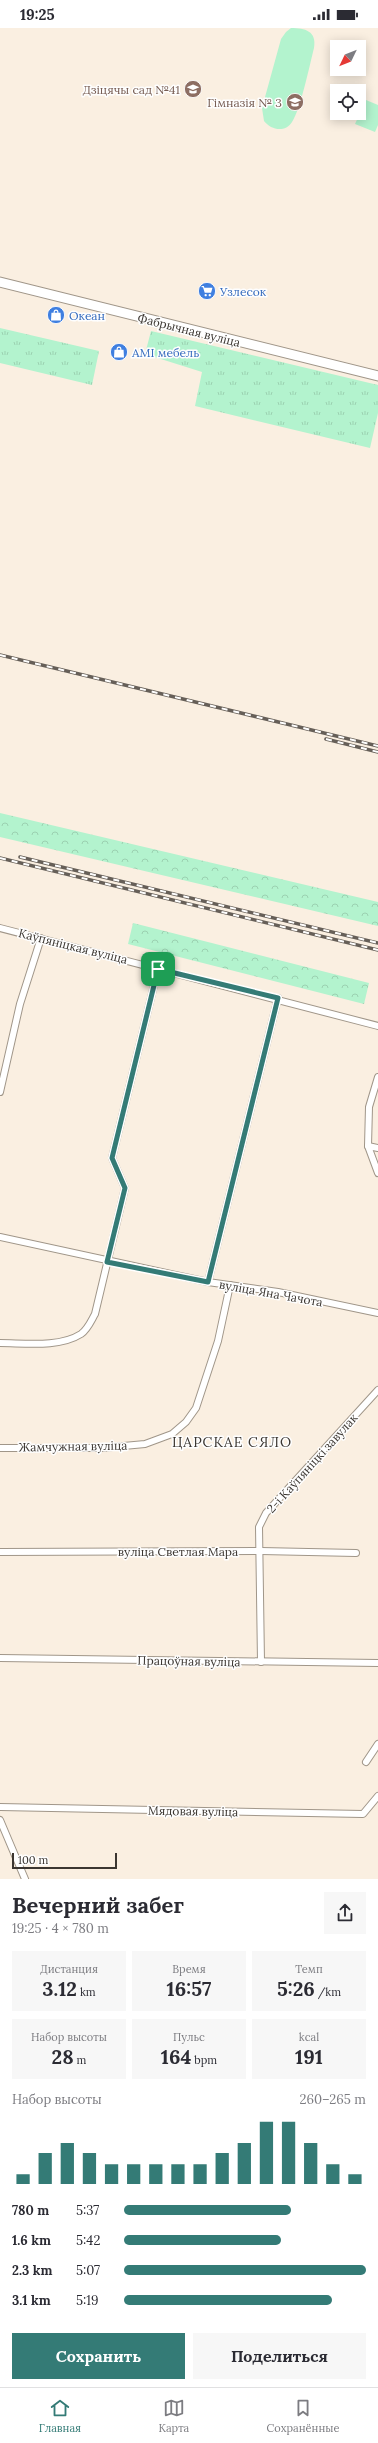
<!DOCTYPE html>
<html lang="ru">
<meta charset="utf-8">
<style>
:root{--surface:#fff;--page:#f7f7f7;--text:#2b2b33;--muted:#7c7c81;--line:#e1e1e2;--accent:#347b76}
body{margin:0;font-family:Lora,serif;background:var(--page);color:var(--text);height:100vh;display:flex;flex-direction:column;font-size:15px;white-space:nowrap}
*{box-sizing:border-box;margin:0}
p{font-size:13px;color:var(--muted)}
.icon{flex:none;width:22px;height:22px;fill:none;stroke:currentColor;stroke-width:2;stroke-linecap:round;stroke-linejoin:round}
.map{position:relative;height:1851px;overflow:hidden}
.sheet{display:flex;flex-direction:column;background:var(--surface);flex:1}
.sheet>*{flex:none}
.needle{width:26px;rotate:227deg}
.controls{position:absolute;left:330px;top:12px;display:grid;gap:8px}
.controls a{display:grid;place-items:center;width:36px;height:36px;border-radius:0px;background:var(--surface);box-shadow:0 2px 10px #0003;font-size:20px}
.scale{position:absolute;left:12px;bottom:10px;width:105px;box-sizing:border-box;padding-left:4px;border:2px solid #3b3631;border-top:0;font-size:11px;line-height:14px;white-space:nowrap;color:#3b3631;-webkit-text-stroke:3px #fefefe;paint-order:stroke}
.pin{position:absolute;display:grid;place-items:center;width:34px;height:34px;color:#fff;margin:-17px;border-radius:8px;box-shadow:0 2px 6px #0006}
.round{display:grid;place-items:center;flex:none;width:42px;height:42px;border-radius:0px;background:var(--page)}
.headline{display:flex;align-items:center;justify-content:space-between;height:68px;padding:0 12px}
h1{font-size:22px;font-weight:700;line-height:30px}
.stats{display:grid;grid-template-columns:repeat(3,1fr);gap:6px;height:68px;padding:4px 12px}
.stats div{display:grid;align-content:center;border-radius:0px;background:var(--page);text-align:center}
.stats b{font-size:20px;font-weight:700}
.stats small{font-size:11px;font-weight:400}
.stats p{font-size:11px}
.chart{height:112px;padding:8px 12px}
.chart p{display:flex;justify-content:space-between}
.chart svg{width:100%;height:72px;margin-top:4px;stroke:var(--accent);stroke-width:6}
.button{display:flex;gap:8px;margin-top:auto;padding:8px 12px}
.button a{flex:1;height:46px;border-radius:0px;background:var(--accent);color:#fff;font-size:16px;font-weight:700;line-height:46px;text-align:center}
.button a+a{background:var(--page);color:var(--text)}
ul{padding:0 12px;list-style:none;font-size:13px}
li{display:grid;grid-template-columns:64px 48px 1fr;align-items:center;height:30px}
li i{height:10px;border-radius:5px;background:var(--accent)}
.status{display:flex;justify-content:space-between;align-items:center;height:28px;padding:0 20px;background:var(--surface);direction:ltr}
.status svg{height:11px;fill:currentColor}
.dock{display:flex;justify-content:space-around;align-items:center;height:56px;border-top:1px solid var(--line);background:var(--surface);font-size:11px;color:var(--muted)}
.dock a{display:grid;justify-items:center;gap:2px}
.dock .current{color:var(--accent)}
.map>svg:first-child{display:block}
</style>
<div class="status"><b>19:25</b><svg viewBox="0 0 49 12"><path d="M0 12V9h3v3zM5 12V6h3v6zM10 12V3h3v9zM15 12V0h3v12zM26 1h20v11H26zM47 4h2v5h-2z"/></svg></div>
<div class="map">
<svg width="378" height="1851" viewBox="0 0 378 1851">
<defs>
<pattern id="forest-crowns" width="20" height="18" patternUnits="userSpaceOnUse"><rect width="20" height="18" fill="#b3f3ce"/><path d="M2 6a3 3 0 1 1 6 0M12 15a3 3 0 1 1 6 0" fill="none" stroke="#9bd1b1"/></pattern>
<pattern id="park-tufts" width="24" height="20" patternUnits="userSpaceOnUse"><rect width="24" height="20" fill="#b3f3ce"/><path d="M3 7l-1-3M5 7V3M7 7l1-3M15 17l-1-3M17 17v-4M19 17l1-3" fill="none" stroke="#9bd1b1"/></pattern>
</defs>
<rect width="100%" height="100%" fill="#faefe1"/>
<!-- forest -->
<g fill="url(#forest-crowns)">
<path d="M0,785L378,874V898L0,809Z"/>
<path d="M133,895L369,955L364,976L128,916Z"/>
</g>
<!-- park -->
<g fill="url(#park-tufts)">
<path d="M0,300L99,323L92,357L0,335Z"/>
<path d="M151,303L378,357V385L370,420L195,378L202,344L145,326Z"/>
</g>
<!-- pitch -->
<g fill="#b3f3ce">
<path d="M291,0C305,0 317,3 314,20C310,36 300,83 292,94C285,105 271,102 264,93L262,80L281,11L286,4Z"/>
<path d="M366,72L378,77V97L375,104L355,96Z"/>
</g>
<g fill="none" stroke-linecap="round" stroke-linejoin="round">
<defs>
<g id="minor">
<path d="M0,900L378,998"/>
<path d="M378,1049L369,1079L368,1118L378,1145"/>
<path d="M0,1064L20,976L41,910"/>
<path d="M368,1118L378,1120"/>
<path d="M0,1209L208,1254L278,1264L378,1285"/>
<path d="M208,1254L278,970"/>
<path d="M0,1315C24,1315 59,1320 81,1306C88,1301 91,1293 95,1286L125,1160L112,1130L158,941"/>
<path d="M0,1420H102L145,1416L172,1406L186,1394L196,1380L218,1313L230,1257"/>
<path d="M0,1524L261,1523L356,1525"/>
<path d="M0,1630L378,1635"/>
<path d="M261,1634L259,1499L266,1485L378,1362"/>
<path d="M366,1734L378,1716"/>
<path d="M0,1779L363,1786L378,1768"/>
<path d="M0,1792L25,1851"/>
</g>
<path id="secondary" d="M0,254L378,348"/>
</defs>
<!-- minor casing -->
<use href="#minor" stroke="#a09689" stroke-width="8"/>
<!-- secondary casing -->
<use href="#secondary" stroke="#a09689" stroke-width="11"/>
<!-- minor -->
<use href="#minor" stroke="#fff" stroke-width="6"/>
<!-- secondary -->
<use href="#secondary" stroke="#fff" stroke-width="9"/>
<defs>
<g id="rail">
<path d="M0,627L378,718"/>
<path d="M326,711L378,724"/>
<path d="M20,829L378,915"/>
<path d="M0,830L378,922"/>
</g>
</defs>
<!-- rail casing -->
<use href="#rail" stroke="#665f58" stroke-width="3.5"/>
<!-- rail -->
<use href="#rail" stroke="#fefefe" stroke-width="2" stroke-dasharray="6" stroke-linecap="butt"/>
</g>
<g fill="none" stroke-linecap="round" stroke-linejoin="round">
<defs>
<path id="route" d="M158,941L278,970L208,1254L107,1234L125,1160L112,1130Z"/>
</defs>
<!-- route casing -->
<use href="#route" stroke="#fff" stroke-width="8"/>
<!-- route -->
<use href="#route" stroke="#347b76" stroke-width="5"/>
</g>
<!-- icons -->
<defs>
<symbol id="school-disc" viewBox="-11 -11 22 22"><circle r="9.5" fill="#8d6e63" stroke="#fefefe"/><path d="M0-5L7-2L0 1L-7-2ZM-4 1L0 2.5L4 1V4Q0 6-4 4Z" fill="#fff"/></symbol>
<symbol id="supermarket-disc" viewBox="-11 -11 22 22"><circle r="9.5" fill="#3f7fe0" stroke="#fefefe"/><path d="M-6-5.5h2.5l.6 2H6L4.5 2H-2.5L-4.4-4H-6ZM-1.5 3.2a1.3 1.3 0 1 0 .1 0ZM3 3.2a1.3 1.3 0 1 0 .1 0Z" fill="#fff"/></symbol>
<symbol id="shop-disc" viewBox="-11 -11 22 22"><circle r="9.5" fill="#3f7fe0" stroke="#fefefe"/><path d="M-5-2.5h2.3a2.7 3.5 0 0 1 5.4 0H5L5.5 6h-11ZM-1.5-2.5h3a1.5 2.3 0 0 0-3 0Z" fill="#fff"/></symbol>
</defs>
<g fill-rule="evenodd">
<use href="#school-disc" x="183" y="51" width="20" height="20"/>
<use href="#school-disc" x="285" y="64" width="20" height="20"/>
<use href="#supermarket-disc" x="197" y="253" width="20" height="20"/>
<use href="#shop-disc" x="46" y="277" width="20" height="20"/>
<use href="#shop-disc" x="109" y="314" width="20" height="20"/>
</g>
<g text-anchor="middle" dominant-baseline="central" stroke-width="3" stroke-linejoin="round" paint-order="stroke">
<!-- education labels -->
<g font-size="12" fill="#785e54" stroke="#fefefe" text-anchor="end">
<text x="180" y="61">Дзіцячы сад №41</text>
<text x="282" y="74">Гімназія № 3</text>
</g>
<!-- shop labels -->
<g font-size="12" fill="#366cbe" stroke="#fefefe" text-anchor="start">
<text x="220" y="263">Узлесок</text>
<text x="69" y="287">Океан</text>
<text x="132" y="324">AMI мебель</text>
</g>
<!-- street labels -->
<g font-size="12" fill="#3b3631" stroke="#fefefe">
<text transform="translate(189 302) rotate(14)">Фабрычная вуліца</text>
<text transform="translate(73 918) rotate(14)">Каўпяніцкая вуліца</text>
<text transform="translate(271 1265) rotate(10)">вуліца Яна Чачота</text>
<text transform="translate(73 1418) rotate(-1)">Жамчужная вуліца</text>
<text transform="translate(312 1435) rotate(-48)">2-і Каўпяніцкі завулак</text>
<text x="178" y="1523">вуліца Светлая Мара</text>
<text transform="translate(189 1633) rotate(1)">Працоўная вуліца</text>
<text transform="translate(193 1783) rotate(1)">Мядовая вуліца</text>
</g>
<!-- quarter labels -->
<g font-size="14" letter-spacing="1" fill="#3b3631" stroke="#fefefe">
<text x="232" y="1414">ЦАРСКАЕ СЯЛО</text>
</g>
</g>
</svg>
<div class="controls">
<a><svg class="needle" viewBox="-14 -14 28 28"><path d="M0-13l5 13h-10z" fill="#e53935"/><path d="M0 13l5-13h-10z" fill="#7c7c81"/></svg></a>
<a><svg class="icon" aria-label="locate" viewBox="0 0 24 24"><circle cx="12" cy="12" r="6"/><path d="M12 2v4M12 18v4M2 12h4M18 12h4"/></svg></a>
</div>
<div class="scale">100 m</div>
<div class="pin" style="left:158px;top:941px;background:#1e9e55"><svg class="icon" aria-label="arrive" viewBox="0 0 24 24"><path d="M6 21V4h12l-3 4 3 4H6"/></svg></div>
</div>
<section class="sheet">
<div class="headline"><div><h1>Вечерний забег</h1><p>19:25 · 4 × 780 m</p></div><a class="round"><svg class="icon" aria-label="share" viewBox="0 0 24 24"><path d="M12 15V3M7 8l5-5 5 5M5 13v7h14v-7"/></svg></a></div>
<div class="stats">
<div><p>Дистанция</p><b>3.12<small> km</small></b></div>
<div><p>Время</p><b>16:57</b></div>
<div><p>Темп</p><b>5:26<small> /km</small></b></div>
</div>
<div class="stats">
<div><p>Набор высоты</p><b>28<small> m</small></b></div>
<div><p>Пульс</p><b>164<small> bpm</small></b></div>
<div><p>kcal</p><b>191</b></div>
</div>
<div class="chart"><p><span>Набор высоты</span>260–265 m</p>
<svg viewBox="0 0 160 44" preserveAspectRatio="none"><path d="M5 44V38M15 44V25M25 44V19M35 44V25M45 44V32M55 44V32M65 44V32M75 44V32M85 44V32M95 44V25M105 44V19M115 44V6M125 44V6M135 44V19M145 44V32M155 44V38"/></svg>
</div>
<ul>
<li><b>780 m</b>5:37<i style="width:69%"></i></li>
<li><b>1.6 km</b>5:42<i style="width:65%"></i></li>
<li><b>2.3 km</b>5:07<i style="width:100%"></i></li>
<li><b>3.1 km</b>5:19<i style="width:86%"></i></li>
</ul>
<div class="button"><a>Сохранить</a><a>Поделиться</a></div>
</section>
<nav class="dock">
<a class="current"><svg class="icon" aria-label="home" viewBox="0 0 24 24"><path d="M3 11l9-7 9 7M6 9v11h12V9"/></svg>Главная</a>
<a><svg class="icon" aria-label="map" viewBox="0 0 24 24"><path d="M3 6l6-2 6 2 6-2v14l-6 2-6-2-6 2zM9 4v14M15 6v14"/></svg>Карта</a>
<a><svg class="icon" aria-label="saved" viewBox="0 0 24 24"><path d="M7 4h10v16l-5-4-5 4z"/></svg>Сохранённые</a>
</nav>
